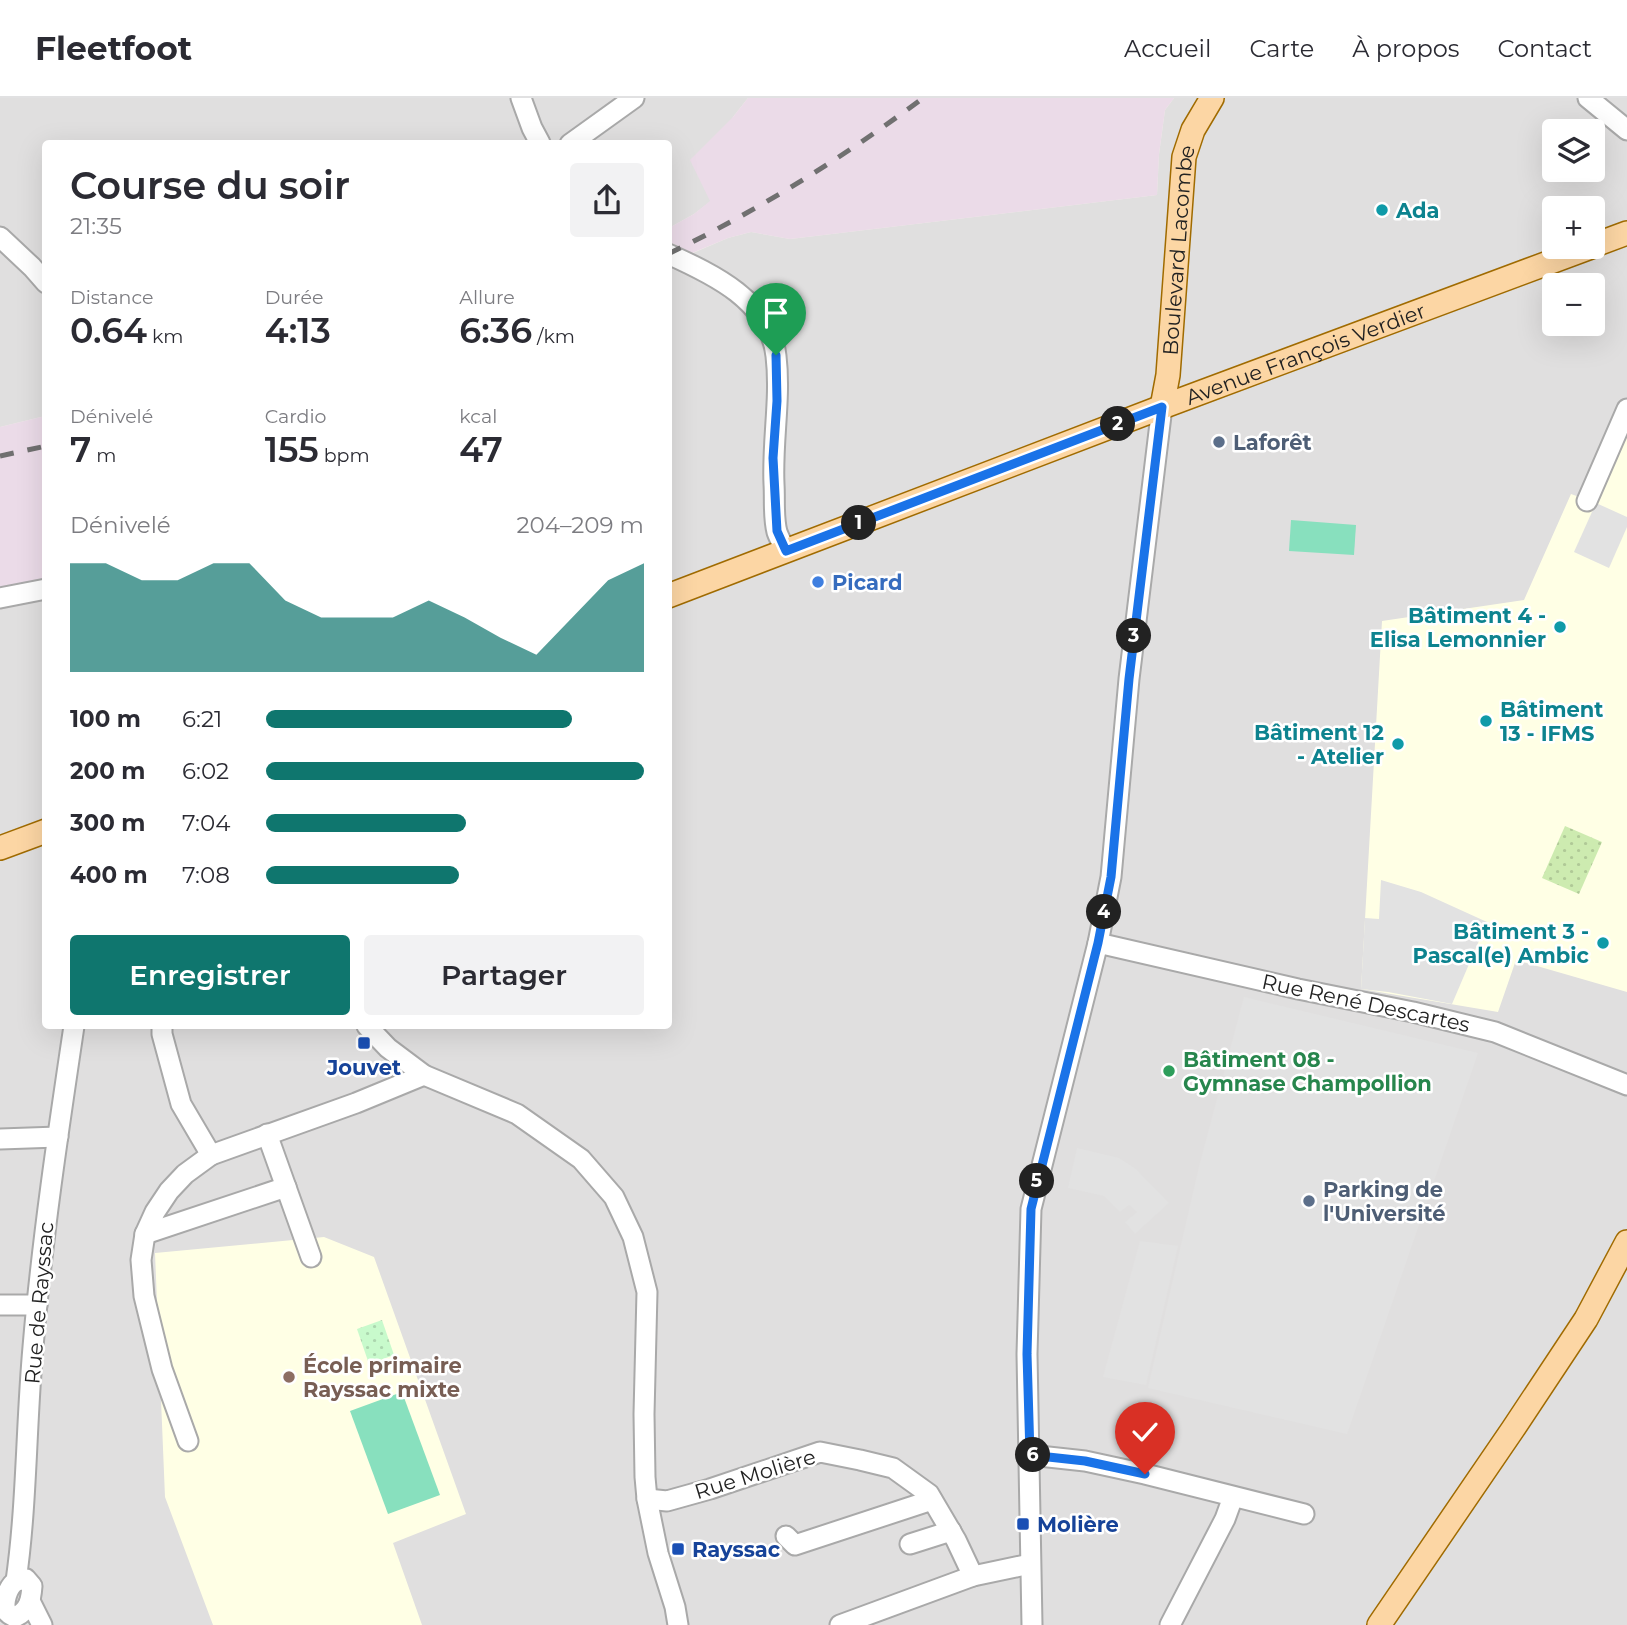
<!DOCTYPE html>
<html lang="fr">
<meta charset="utf-8">
<style>
:root{--surface:#fff;--page:#f2f2f3;--text:#2b2b33;--muted:#7c7c81;--line:#e1e1e2;--accent:#0f766e}
body{margin:0;font-family:Montserrat,sans-serif;background:var(--page);color:var(--text);height:100vh;display:flex;flex-direction:column;font-size:26px;white-space:nowrap}
*{box-sizing:border-box;margin:0}
p{font-size:23px;color:var(--muted)}
.icon{flex:none;width:38px;height:38px;fill:none;stroke:currentColor;stroke-width:2;stroke-linecap:round;stroke-linejoin:round}
.map{position:relative;flex:1;overflow:hidden}
.drawer{position:absolute;left:42px;top:42px;width:630px;height:889px;display:flex;flex-direction:column;background:var(--surface);border-radius:7px;box-shadow:0 7px 28px #0002}
.drawer>*{flex:none}
.controls{position:absolute;left:1542px;top:21px;display:grid;gap:14px}
.controls a{display:grid;place-items:center;width:63px;height:63px;border-radius:7px;background:var(--surface);box-shadow:0 7px 28px #0002;font-size:35px}
.pin{position:absolute;display:grid;place-items:center;width:60px;height:60px;color:#fff;margin:-72px -30px;border-radius:50% 50% 50% 0;rotate:-45deg;box-shadow:0 0 7px #0007}
.pin .icon{rotate:45deg}
.km{position:absolute;width:35px;height:35px;margin:-18px;border-radius:50%;background:#222;color:#fff;font-size:19px;line-height:35px;text-align:center}
.round{display:grid;place-items:center;flex:none;width:74px;height:74px;border-radius:7px;background:var(--page)}
.summary{display:flex;align-items:center;justify-content:space-between;height:119px;padding:0 28px}
h1{font-size:38px;font-weight:600;line-height:52px}
.stats{display:grid;grid-template-columns:repeat(3,1fr);gap:10px;height:119px;padding:7px 28px}
.stats div{display:grid;align-content:center}
.stats b{font-size:35px;font-weight:600}
.stats small{font-size:19px;font-weight:400}
.stats p{font-size:19px}
.chart{height:196px;padding:14px 28px}
.chart p{display:flex;justify-content:space-between}
.chart svg{width:100%;height:126px;margin-top:7px;fill:var(--accent);opacity:.7}
.button{display:flex;gap:14px;margin-top:auto;padding:14px 28px}
.button a{flex:1;height:80px;border-radius:7px;background:var(--accent);color:#fff;font-size:28px;font-weight:600;line-height:80px;text-align:center}
.button a+a{background:var(--page);color:var(--text)}
ul{padding:0 28px;list-style:none;font-size:23px}
li{display:grid;grid-template-columns:112px 84px 1fr;align-items:center;height:52px}
li i{height:18px;border-radius:9px;background:var(--accent)}
header{display:flex;align-items:center;gap:42px;box-sizing:border-box;height:98px;padding:0 35px;background:var(--surface);border-bottom:2px solid var(--line)}
header strong{font-size:33px}
nav{display:flex;gap:38px;margin-inline-start:auto;font-size:24px}
.map>svg:first-child{display:block}
</style>
<header>
<strong>Fleetfoot</strong>
<nav><a>Accueil</a><a>Carte</a><a>À propos</a><a>Contact</a></nav>
</header>
<div class="map">
<svg width="1627" height="1527" viewBox="0 0 1627 1527">
<defs>
<pattern id="park-dots" width="8" height="8" patternUnits="userSpaceOnUse" patternTransform="scale(1.75)"><rect width="8" height="8" fill="#c8facc"/><path d="M2 2h.1M6 6h.1" fill="none" stroke="#acd6af" stroke-width="1.8" stroke-linecap="round"/></pattern>
<pattern id="garden-dots" width="8" height="8" patternUnits="userSpaceOnUse" patternTransform="scale(1.75)"><rect width="8" height="8" fill="#cdebb0"/><path d="M2 2h.1M6 6h.1" fill="none" stroke="#b0c997" stroke-width="1.8" stroke-linecap="round"/></pattern>
</defs>
<rect width="100%" height="100%" fill="#f2efe9"/>
<!-- residential -->
<g fill="#e0dfdf" fill-rule="evenodd">
<path d="M0,0H748L733,19L711,103L694,116L669,130L668,46H46L45,318L0,329Z"/>
<path d="M1174,0H1627V1527H0V493L45,484L46,928H668L669,172L693,155L728,140L751,134L790,141L1157,97L1159,56L1165,12ZM1554,33H1592V72H1554ZM1554,110H1592V149H1554ZM1554,187H1592V226H1554Z"/>
</g>
<!-- education -->
<g fill="#ffffe5">
<path d="M1627,339V894L1516,862L1498,914L1361,891L1382,523L1524,502L1571,396L1596,405Z"/>
<path d="M324,1139L374,1159L466,1416L393,1445L422,1527H213L165,1399L155,1155Z"/>
</g>
<!-- railway -->
<g fill="#ebdbe8">
<path d="M748,0H1174L1165,12L1159,56L1157,97L790,141L751,134L728,140L692,155L668,143L669,130L694,116L710,103L690,62L733,19Z"/>
<path d="M45,318V484L0,493V329Z"/>
</g>
<!-- park -->
<path fill="url(#park-dots)" d="M382,1222L394,1257L369,1266L357,1231Z"/>
<!-- garden -->
<path fill="url(#garden-dots)" d="M1565,728L1602,744L1579,796L1542,780Z"/>
<!-- pitch -->
<g fill="#88e0be">
<path d="M1291,422L1356,427L1354,457L1289,453Z"/>
<path d="M402,1294L440,1397L388,1416L350,1313Z"/>
</g>
<!-- parking -->
<g fill="#e2e2e2">
<path d="M1596,405L1627,419V429L1609,470L1574,454Z"/>
<path d="M1381,782L1421,794L1487,824L1452,906L1388,894L1361,891L1365,820L1379,821Z"/>
<path d="M1244,899L1478,955L1347,1336L1148,1290L1199,1069Z"/>
<path d="M1077,1050L1119,1060L1136,1071L1169,1105L1135,1136L1125,1124L1137,1114L1129,1107L1120,1114L1104,1098L1068,1090Z"/>
<path d="M1140,1143L1178,1148L1146,1287L1103,1279Z"/>
</g>
<g fill="none" stroke-linecap="round" stroke-linejoin="round">
<defs>
<g id="minor">
<path d="M521,0L532,30L540,45"/>
<path d="M1588,0L1627,32"/>
<path d="M570,46L634,0"/>
<path d="M0,139L32,169L46,185"/>
<path d="M668,156C713,176 770,203 776,258C781,300 772,343 774,386C775,401 773,419 777,434C779,440 783,447 786,453"/>
<path d="M1587,403L1627,311"/>
<path d="M0,500L46,491"/>
<path d="M1098,845L1298,891L1413,914L1495,934L1627,987"/>
<path d="M162,928V936L181,1006L211,1057L356,1005L424,977"/>
<path d="M367,928L388,950L424,977L517,1016L581,1061L614,1099L633,1139L647,1194L644,1316L645,1379L647,1401L658,1455L675,1509L678,1527"/>
<path d="M267,1036L311,1159"/>
<path d="M0,1041L58,1039"/>
<path d="M145,1136L286,1089"/>
<path d="M0,1207H37"/>
<path d="M188,1343L162,1271L144,1198L141,1162L145,1136L155,1114L169,1093L185,1076L211,1057"/>
<path d="M1030,1357L1085,1363L1145,1376L1304,1416"/>
<path d="M647,1401L667,1403L710,1391L820,1354L860,1362L893,1370L929,1396L956,1442L973,1478L1030,1466"/>
<path d="M786,1438L795,1447L932,1402"/>
<path d="M910,1446L951,1433"/>
<path d="M26,1481L32,1488C31,1502 29,1513 15,1519C11,1517 8,1517 6,1512C3,1504 8,1489 15,1484C18,1482 23,1482 26,1481Z"/>
<path d="M16,1483C27,1406 26,1327 33,1249C42,1142 58,1035 74,928"/>
<path d="M30,1503L42,1527"/>
<path d="M840,1527L973,1478"/>
<path d="M1032,1527L1027,1256L1031,1111L1098,845L1111,779L1129,581L1162,309"/>
<path d="M1170,1527L1225,1421L1233,1399"/>
</g>
<g id="major">
<path d="M1592,148L1627,135"/>
<path id="s1" d="M1162,309L1168,277L1184,59L1193,32L1212,0"/>
<path id="s2" d="M668,498L1162,309L1591,149"/>
<path d="M0,750L46,733"/>
<path d="M1379,1527L1513,1331L1586,1221L1627,1144"/>
</g>
</defs>
<!-- minor casing -->
<use href="#minor" stroke="#a9a9a9" stroke-width="23"/>
<!-- major casing -->
<use href="#major" stroke="#a06b00" stroke-width="26"/>
<!-- minor -->
<use href="#minor" stroke="#fff" stroke-width="19"/>
<!-- major -->
<use href="#major" stroke="#fcd6a4" stroke-width="23"/>
<!-- rail -->
<g stroke="#707070" stroke-width="5" stroke-dasharray="14 14" stroke-linecap="butt">
<path d="M668,156C757,113 844,59 923,0"/>
<path d="M0,358L46,348"/>
</g>
</g>
<g fill="none" stroke-linecap="round" stroke-linejoin="round">
<defs>
<path id="route" d="M776,257L777,303L773,360L777,433L786,453L1162,309L1129,581L1111,779L1098,845L1031,1111L1027,1256L1030,1357L1085,1363L1145,1376"/>
</defs>
<!-- route casing -->
<use href="#route" stroke="#fff" stroke-width="14"/>
<!-- route -->
<use href="#route" stroke="#1a73e8" stroke-width="9"/>
</g>
<!-- markers -->
<g fill="#0f9aa8" stroke="#fff" stroke-width="2.5">
<circle cx="1382" cy="112" r="7"/>
<circle cx="1560" cy="529" r="7"/>
<circle cx="1486" cy="623" r="7"/>
<circle cx="1398" cy="646" r="7"/>
<circle cx="1603" cy="845" r="7"/>
</g>
<g fill="#5c6f8a" stroke="#fff" stroke-width="2.5">
<circle cx="1219" cy="344" r="7"/>
<circle cx="1309" cy="1103" r="7"/>
</g>
<circle fill="#3f7fe0" stroke="#fff" stroke-width="2.5" cx="818" cy="484" r="7"/>
<g fill="#1a4fb4" stroke="#fff" stroke-width="2.5">
<rect x="357" y="938" width="14" height="14" rx="3.5"/>
<rect x="1016" y="1419" width="14" height="14" rx="3.5"/>
<rect x="671" y="1444" width="14" height="14" rx="3.5"/>
</g>
<circle fill="#2e9e5b" stroke="#fff" stroke-width="2.5" cx="1169" cy="973" r="7"/>
<circle fill="#8d6e63" stroke="#fff" stroke-width="2.5" cx="289" cy="1279" r="7"/>
<g text-anchor="middle" dominant-baseline="central" stroke-width="5" stroke-linejoin="round" paint-order="stroke">
<!-- culture labels -->
<g font-size="21" font-weight="bold" fill="#0d838f" stroke="#fff" text-anchor="end">
<text x="1396" y="112" text-anchor="start">Ada</text>
<text x="1546" y="517">Bâtiment 4 -<tspan x="1546" dy="24">Elisa Lemonnier</tspan></text>
<text x="1500" y="611" text-anchor="start">Bâtiment<tspan x="1500" dy="24">13 - IFMS</tspan></text>
<text x="1384" y="634">Bâtiment 12<tspan x="1384" dy="24">- Atelier</tspan></text>
<text x="1589" y="833">Bâtiment 3 -<tspan x="1589" dy="24">Pascal(e) Ambic</tspan></text>
</g>
<!-- street labels -->
<g font-size="21" fill="#222" stroke="#fff">
<text stroke="none"><textPath href="#s1" startOffset="158">Boulevard Lacombe</textPath></text>
<text stroke="none"><textPath href="#s2" startOffset="682">Avenue François Verdier</textPath></text>
<text transform="translate(1366 905) rotate(12)">Rue René Descartes</text>
<text transform="translate(39 1205) rotate(-85)">Rue de Rayssac</text>
<text transform="translate(755 1376) rotate(-17)">Rue Molière</text>
</g>
<!-- service labels -->
<g font-size="21" font-weight="bold" fill="#4e5e75" stroke="#fff" text-anchor="start">
<text x="1233" y="344">Laforêt</text>
<text x="1323" y="1091">Parking de<tspan x="1323" dy="24">l'Université</tspan></text>
</g>
<!-- shop labels -->
<g font-size="21" font-weight="bold" fill="#366cbe" stroke="#fff" text-anchor="start">
<text x="832" y="484">Picard</text>
</g>
<!-- leisure labels -->
<g font-size="21" font-weight="bold" fill="#27864d" stroke="#fff" text-anchor="start">
<text x="1183" y="961">Bâtiment 08 -<tspan x="1183" dy="24">Gymnase Champollion</tspan></text>
</g>
<!-- transit labels -->
<g font-size="21" font-weight="bold" fill="#164399" stroke="#fff" text-anchor="start">
<text x="364" y="969" text-anchor="middle">Jouvet</text>
<text x="1037" y="1426">Molière</text>
<text x="692" y="1451">Rayssac</text>
</g>
<!-- education labels -->
<g font-size="21" font-weight="bold" fill="#785e54" stroke="#fff" text-anchor="start">
<text x="303" y="1267">École primaire<tspan x="303" dy="24">Rayssac mixte</tspan></text>
</g>
</g>
</svg>
<div class="controls">
<a><svg class="icon" aria-label="layers" viewBox="0 0 24 24"><path d="M12 4l9 5-9 5-9-5zM3 14l9 5 9-5"/></svg></a>
<a>+</a>
<a>−</a>
</div>
<div class="pin" style="left:776px;top:257px;background:#1e9e55"><svg class="icon" aria-label="arrive" viewBox="0 0 24 24"><path d="M6 21V4h12l-3 4 3 4H6"/></svg></div>
<div class="pin" style="left:1145px;top:1376px;background:#d93025"><svg class="icon" aria-label="check" viewBox="0 0 24 24"><path d="M5 12l5 5 9-10"/></svg></div>
<b class="km" style="left:859px;top:425px">1</b>
<b class="km" style="left:1118px;top:326px">2</b>
<b class="km" style="left:1134px;top:538px">3</b>
<b class="km" style="left:1104px;top:814px">4</b>
<b class="km" style="left:1037px;top:1083px">5</b>
<b class="km" style="left:1033px;top:1357px">6</b>
<section class="drawer">
<div class="summary"><div><h1>Course du soir</h1><p>21:35</p></div><a class="round"><svg class="icon" aria-label="share" viewBox="0 0 24 24"><path d="M12 15V3M7 8l5-5 5 5M5 13v7h14v-7"/></svg></a></div>
<div class="stats">
<div><p>Distance</p><b>0.64<small> km</small></b></div>
<div><p>Durée</p><b>4:13</b></div>
<div><p>Allure</p><b>6:36<small> /km</small></b></div>
</div>
<div class="stats">
<div><p>Dénivelé</p><b>7<small> m</small></b></div>
<div><p>Cardio</p><b>155<small> bpm</small></b></div>
<div><p>kcal</p><b>47</b></div>
</div>
<div class="chart"><p><span>Dénivelé</span>204–209 m</p>
<svg viewBox="0 0 160 44" preserveAspectRatio="none"><path d="M0 44V6L10 6L20 12L30 12L40 6L50 6L60 19L70 25L80 25L90 25L100 19L110 25L120 32L130 38L140 25L150 12L160 6V44z"/></svg>
</div>
<ul>
<li><b>100 m</b>6:21<i style="width:81%"></i></li>
<li><b>200 m</b>6:02<i style="width:100%"></i></li>
<li><b>300 m</b>7:04<i style="width:53%"></i></li>
<li><b>400 m</b>7:08<i style="width:51%"></i></li>
</ul>
<div class="button"><a>Enregistrer</a><a>Partager</a></div>
</section>
</div>
